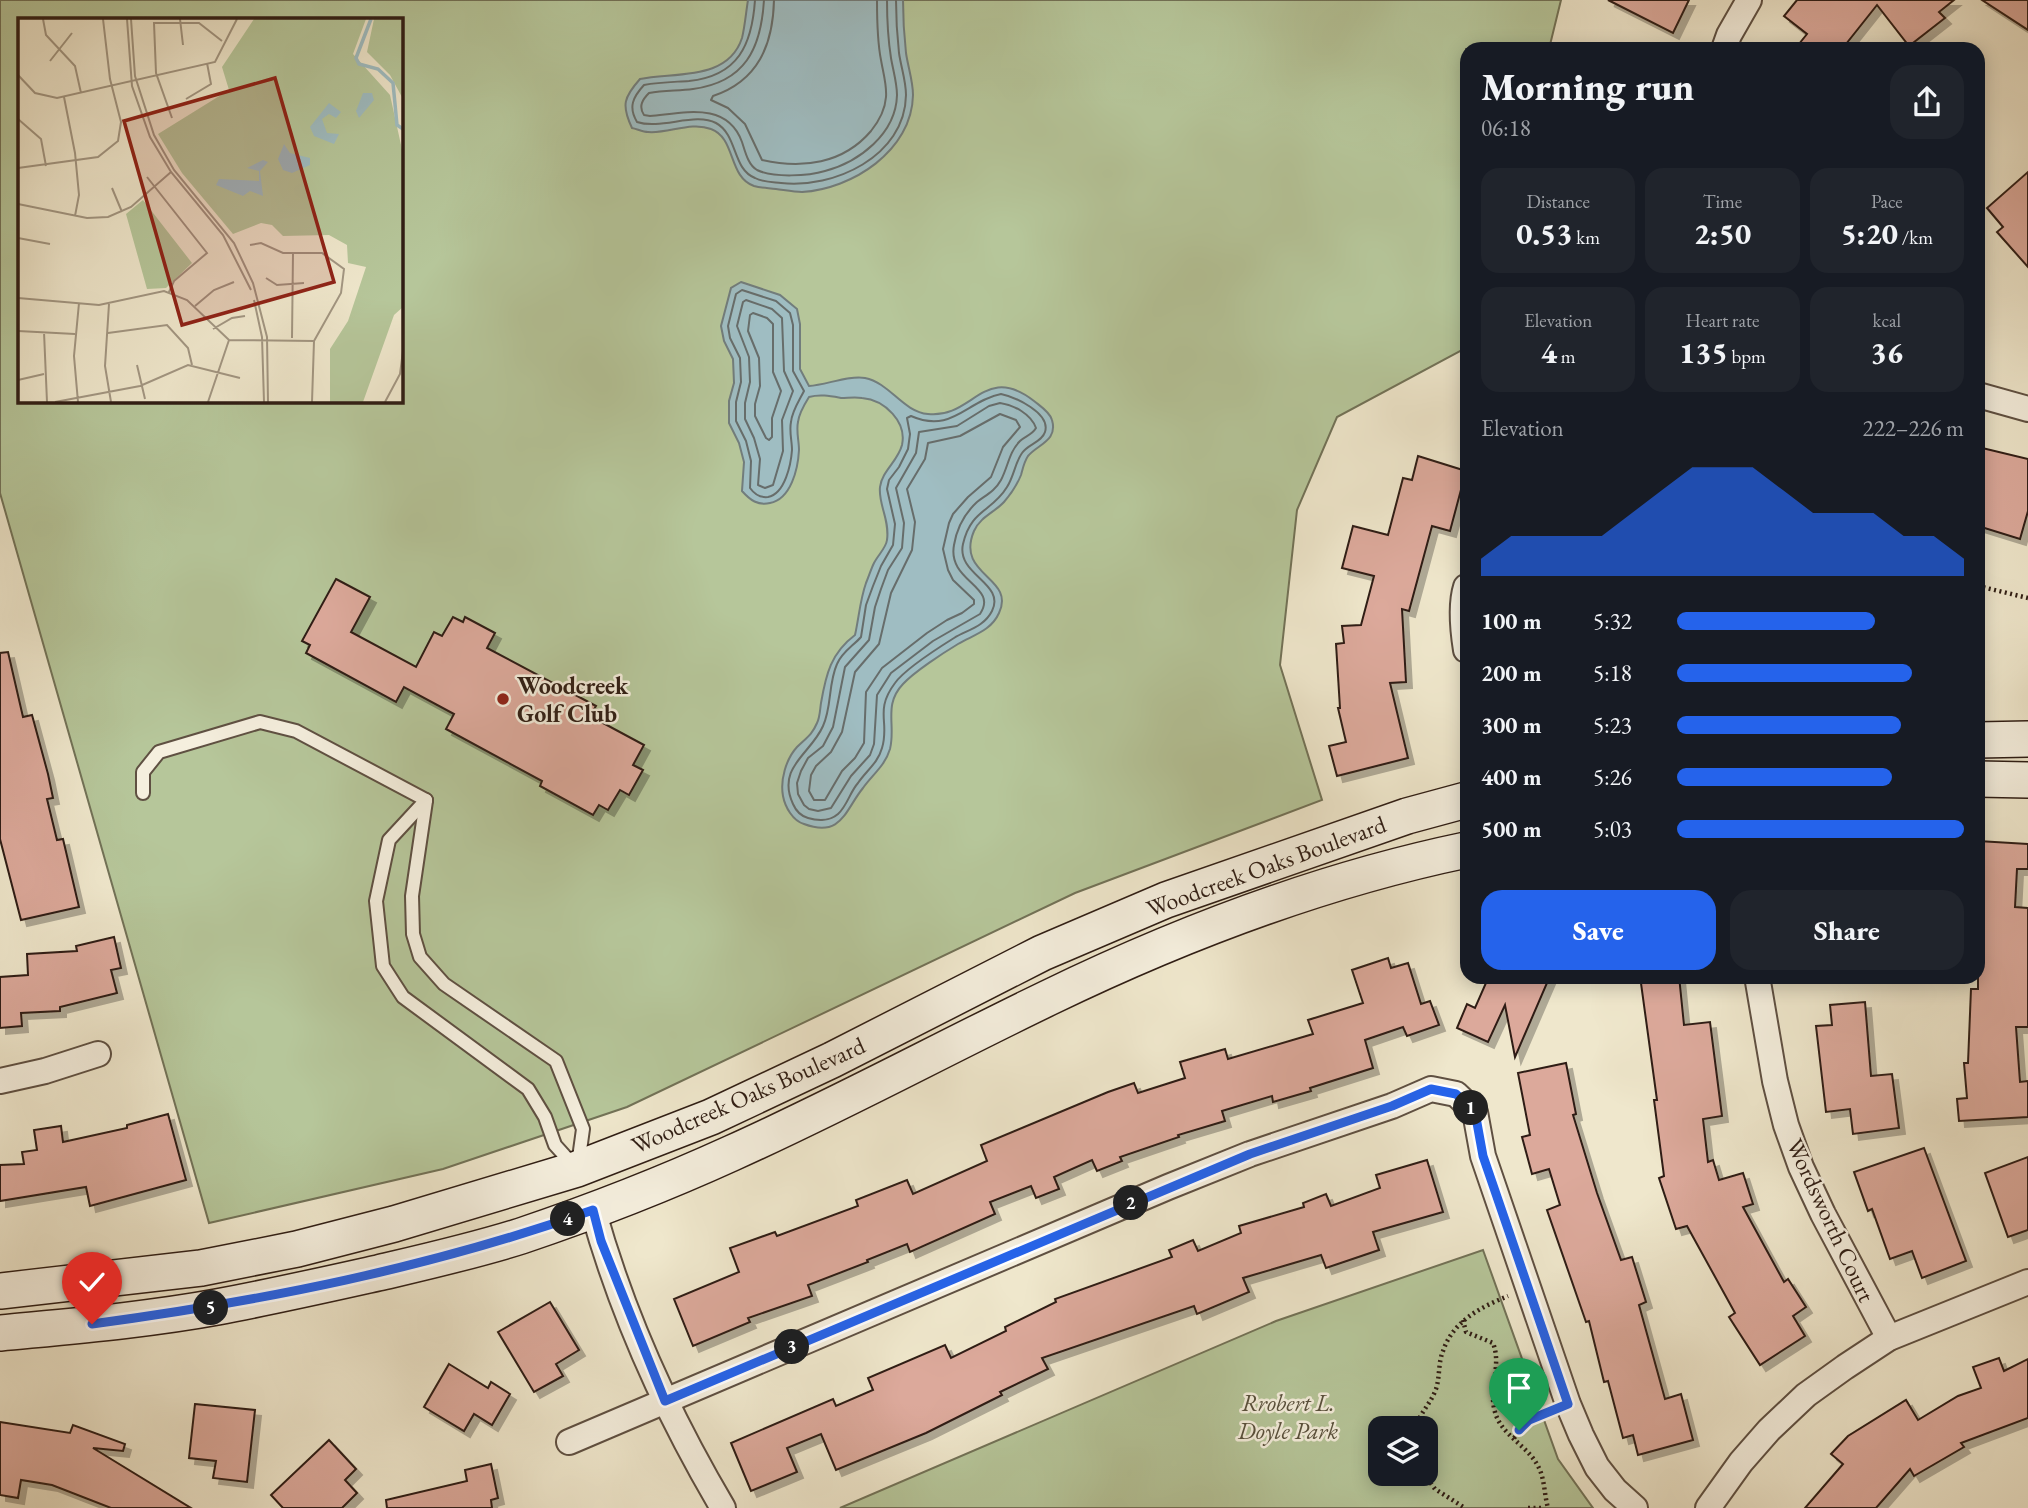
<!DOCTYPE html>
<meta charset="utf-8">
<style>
:root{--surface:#171b24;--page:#20242c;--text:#f1f3f6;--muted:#9ea1a6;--accent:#2563eb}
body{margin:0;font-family:"EB Garamond",serif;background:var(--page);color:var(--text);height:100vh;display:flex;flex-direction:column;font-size:26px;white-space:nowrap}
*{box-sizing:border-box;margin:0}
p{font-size:23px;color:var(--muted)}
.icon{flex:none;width:38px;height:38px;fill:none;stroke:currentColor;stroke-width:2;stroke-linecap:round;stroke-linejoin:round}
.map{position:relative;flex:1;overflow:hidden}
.side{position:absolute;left:1460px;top:42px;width:525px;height:942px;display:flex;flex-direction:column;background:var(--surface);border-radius:21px;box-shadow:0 4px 18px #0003}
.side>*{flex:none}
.fabs{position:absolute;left:1368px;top:1416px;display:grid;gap:14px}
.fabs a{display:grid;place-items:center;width:70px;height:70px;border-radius:14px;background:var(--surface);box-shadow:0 4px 18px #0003;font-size:35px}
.pin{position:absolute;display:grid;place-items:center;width:60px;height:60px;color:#fff;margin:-72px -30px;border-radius:50% 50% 50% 0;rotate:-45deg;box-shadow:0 0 7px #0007}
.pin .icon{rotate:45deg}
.km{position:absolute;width:35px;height:35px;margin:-18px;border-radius:50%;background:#222;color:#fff;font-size:19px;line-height:35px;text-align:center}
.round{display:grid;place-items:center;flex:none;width:74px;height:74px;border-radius:21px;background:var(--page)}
.headline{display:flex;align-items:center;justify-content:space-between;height:119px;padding:0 21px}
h1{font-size:38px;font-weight:800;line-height:52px}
.figures{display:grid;grid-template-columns:repeat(3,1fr);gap:10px;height:119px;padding:7px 21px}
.figures div{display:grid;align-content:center;border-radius:18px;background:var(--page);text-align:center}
.figures b{font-size:30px;font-weight:800}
.figures small{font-size:19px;font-weight:400}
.figures p{font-size:19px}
.chart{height:196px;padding:14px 21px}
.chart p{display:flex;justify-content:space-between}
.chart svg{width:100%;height:126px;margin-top:7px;fill:var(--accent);opacity:.7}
.button{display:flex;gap:14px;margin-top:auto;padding:14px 21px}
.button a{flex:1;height:80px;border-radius:21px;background:var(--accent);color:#fff;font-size:28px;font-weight:800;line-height:80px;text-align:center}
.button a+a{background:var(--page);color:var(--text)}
ul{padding:0 21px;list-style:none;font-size:23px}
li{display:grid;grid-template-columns:112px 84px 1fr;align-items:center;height:52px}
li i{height:18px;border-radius:9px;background:var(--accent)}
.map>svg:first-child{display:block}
</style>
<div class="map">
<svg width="2028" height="1508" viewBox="0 0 2028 1508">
<defs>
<filter id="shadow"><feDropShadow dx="6" dy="6" stdDeviation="0" flood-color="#0004"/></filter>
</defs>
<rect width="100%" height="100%" fill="#efe7cc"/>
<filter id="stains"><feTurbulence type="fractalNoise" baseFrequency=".00286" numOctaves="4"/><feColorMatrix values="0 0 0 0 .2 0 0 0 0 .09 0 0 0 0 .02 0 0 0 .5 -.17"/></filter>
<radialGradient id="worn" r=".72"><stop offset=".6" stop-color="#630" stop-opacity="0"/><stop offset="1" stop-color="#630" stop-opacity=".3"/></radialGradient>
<!-- green -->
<g fill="#b6c69a" stroke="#727257" stroke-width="2" fill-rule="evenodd">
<path d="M0,0H1561L1549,49H1466V348L1337,417L1297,510L1280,665L1322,800L1075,893L627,1107L443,1169L209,1223L0,493ZM19,19H401V401H19Z"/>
<path d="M1483,1250L1558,1459L1593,1508H840L1276,1321ZM1426,1428V1474H1381V1428Z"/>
</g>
<!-- water -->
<g fill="#9fbdc2" stroke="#727d7c" stroke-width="2">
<path d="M748,0H903C903,18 904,35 906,53C908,67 913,81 913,95C912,151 852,189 802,192C794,192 784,190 776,189C769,188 761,188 754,186C728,177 736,138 711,129C691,121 668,134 648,132C643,132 637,129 632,128C621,105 624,97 640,79C675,72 728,81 742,38C745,26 746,12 748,0Z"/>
<path d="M741,282L780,295L797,309L800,324V369L809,386C826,385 849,375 865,378C890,383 903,412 928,414C973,419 984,362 1034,401C1040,406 1050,412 1052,420C1058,441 1038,444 1028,456C1024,462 1023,468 1021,475C1017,485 1011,494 1004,502C995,512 980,517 974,531C955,576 1016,577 999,613C991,631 973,635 958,644C943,653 914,672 903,684C883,705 896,725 890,749C885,766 872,775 863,788C845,810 842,838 804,824C793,821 785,807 783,796C780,780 786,759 797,747C806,738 812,735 817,723C820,717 820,709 821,703C826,674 831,653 855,635C859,617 860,600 866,583C869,576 871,569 874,563C878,555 886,548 887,540C890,520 878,504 880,487C882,471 898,461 902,445C907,422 885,400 862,398C855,397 848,398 841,398C830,396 820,394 809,397C804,405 799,413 798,422C796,431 799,441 799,450C798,469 791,499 770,503C758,506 750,500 742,491L744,462L739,443L729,423V401L734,383L733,359L724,341L721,326L731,288Z"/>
</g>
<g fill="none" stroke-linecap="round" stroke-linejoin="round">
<!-- shore -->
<g stroke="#676d6b" stroke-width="2">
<path d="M755,0C752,45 738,76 689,81C674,82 659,82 644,85C633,97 628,107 637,122C661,130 695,112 716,123C738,135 732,169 755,178C762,182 772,182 781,183C833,189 905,157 906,95C906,81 901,67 899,53C897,35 896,18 896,0"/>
<path d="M764,0C761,49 745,82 693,89C678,91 664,90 649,93C643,99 638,106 644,115L650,116C684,113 727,101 742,142C745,151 748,165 757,170C773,178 809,176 825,171C859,162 896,134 897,95C897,83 893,70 891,58C888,39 887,20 887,0"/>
<path d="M774,0C773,45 758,81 713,96L711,100L728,108L745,124L762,160C802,169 843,164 871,131C879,121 885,111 886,97C887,85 883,72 881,60C877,40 877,20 877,0"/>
<path d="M742,290L776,301L790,313L793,325V371L804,391C799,401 792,411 791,422C789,431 792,441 792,450C791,464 785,494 768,497C760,498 755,495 750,488L751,461L746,441L736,421V402L741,382L740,358L730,338L728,326L736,294Z"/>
<path d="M746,300L772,309L782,318L784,371L793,391L782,420L783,451L773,485L765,488L758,485L760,459L754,438L745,419V403L750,382L749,357L737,326L743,302Z"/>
<path d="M753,313L767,318L773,324V372L781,391L772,418V437L769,440L766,438L755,416V404L760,386L759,358L748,331L750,315Z"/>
<path d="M1001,394C1015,397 1051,413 1045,432C1042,442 1028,444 1022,453C1015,463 1014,476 1007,487C992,512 971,509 963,544C956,575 1006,583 992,611C984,627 967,630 954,638C938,648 905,669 895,683C874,711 890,722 882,748C878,763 866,771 858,783C850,792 847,806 838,814C830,821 818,821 808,818C801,816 796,811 793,804C776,767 811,754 823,726C832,707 828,684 837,664C842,652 853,646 861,637L866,605L873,586L881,566L893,545L895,524L887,489L889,480L899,467L908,449L910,434L907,418L911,416C952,434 966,401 1001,394Z"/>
<path d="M1000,403C1014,405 1031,414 1036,428C1032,435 1025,436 1020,441C1009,452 1008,467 1001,480C995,491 986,495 977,502C964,514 957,527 954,545C947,582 999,586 980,614L933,641L891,673L877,695L874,744L870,755L851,776L831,808L818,811L809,809L804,805L798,794L797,783L801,771L808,758L823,746L833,727L845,667L869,640L875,607L881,589L888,570L902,548L904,523L896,488L916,453L919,432L957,426L989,406Z"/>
<path d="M1000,414L1016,420L1020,427L1003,447L991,477L968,497L953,514L949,523L943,549L948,570L953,580L974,600V604L962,613L947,620L927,633L882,668L866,692L864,743L855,758L842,771L825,800H814L809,791L811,775L816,766L831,752L842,732L855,672L879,644L891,593L912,550L915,522L907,489L925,459L928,443L960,436Z"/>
</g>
</g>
<!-- building -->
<g fill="#dca99b" stroke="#2f1d14" stroke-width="2" filter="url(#shadow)">
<path d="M1608,0H1689L1673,33Z"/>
<path d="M1797,0H1954L1939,12L1945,18L1909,46L1877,5L1842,49H1795L1807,34L1784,16Z"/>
<path d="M1982,0H2028V30Z"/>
<path d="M2028,172V267L1997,232L2003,227L1987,208Z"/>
<path d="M1978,447L2028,459V511L2020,539L1978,526Z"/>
<path d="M1418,456L1466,471L1450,531L1432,526L1409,611L1402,609L1406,682L1390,683L1408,758L1337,776L1329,746L1346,742L1338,708H1340L1336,644L1344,643L1342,626L1361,625L1374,576L1342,568L1353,526L1388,535L1403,478L1412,480Z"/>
<path d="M336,579L370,597L351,632L416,667L434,632L442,636L453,617L463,622L465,617L495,633L487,648L596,706L590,716L644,745L633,765L643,770L629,795L620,790L608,810L599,805L593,815L540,786L542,781L446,729L454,714L404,687L396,702L306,653L310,645L302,641Z"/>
<path d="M8,652L23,717L32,715L48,774L53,798L47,799L57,840L63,839L79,907L21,920L0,839V653Z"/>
<path d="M1978,841L2028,844V869H2017L2015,907L2028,908V1027H2016L2020,1082L2028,1081V1117L1959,1121L1957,1099L1967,1098L1964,1063H1968L1971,989H1978Z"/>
<path d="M114,937L121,968L111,970L117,993L60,1007V1011L21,1013L22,1026L0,1028V977L28,975L27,954L77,951L76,946Z"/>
<path d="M1388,958L1391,968L1408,963L1421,1004L1430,1001L1439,1025L1407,1036L1403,1027L1365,1040L1373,1068L1310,1088L1311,1091L1273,1102L1272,1096L1222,1111L1225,1121L1178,1135L1179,1137L1120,1157L1122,1161L1097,1171L1092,1160L1054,1177L1059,1189L1036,1198L1031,1186L990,1202L995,1214L910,1252L907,1244L867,1260L868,1262L808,1285L812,1296L748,1318L750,1322L693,1346L674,1299L739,1272L730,1248L775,1232L777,1236L858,1206L856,1200L907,1180L913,1194L987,1161L981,1145L1108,1092L1134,1083L1138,1093L1185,1078L1180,1062L1225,1049L1228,1059L1313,1034L1308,1020L1363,1003L1352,970Z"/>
<path d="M1489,976H1550L1515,1057L1505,1005L1488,1042L1457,1028L1467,1004L1475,1008Z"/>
<path d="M1640,976H1679L1684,1025L1710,1022L1722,1116L1703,1119L1708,1162L1713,1160L1719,1180L1743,1173L1753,1204L1743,1207L1784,1282L1788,1279L1806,1307L1793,1316L1805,1336L1760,1365L1729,1317L1735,1313L1687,1226L1676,1229L1659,1178L1664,1176L1654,1100H1657Z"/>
<path d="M1865,1002L1871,1076L1892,1074L1899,1128L1853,1134L1850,1109L1826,1112L1816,1026L1832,1025L1830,1005Z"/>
<path d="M1566,1063L1576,1114L1573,1115L1597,1193L1621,1260L1632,1257L1646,1302L1639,1305L1665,1399L1681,1394L1693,1440L1638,1455L1633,1435L1623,1438L1608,1381L1604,1382L1589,1321L1586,1322L1547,1210L1560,1205L1549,1169L1532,1174L1522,1137L1530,1135L1518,1073Z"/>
<path d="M168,1114L186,1180L90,1206L86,1187L0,1201V1165L24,1164L22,1152L37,1150L34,1130L61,1126L63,1142L127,1128V1125Z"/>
<path d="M1924,1148L1966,1261L1922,1278L1912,1251L1890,1259L1872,1209L1868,1211L1854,1172Z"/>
<path d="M2028,1157V1230L2008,1237L1985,1173Z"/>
<path d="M1427,1160L1443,1212L1373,1232L1379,1250L1326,1268L1321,1255L1243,1278L1249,1292L1197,1314L1194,1306L1042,1358L1048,1369L1000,1392L1002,1395L926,1433L836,1470L821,1434L787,1448L797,1472L751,1491L731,1443L833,1399L836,1406L873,1390L868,1378L945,1345L951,1358L1006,1331L1005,1327L1056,1302L1055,1299L1172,1257L1169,1250L1193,1240L1198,1251L1241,1233L1239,1226L1304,1207L1303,1203L1326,1194L1331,1206L1380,1188L1376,1175Z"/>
<path d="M550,1302L579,1350L556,1364L563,1376L534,1392L498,1332Z"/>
<path d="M1999,1358L2004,1371L2028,1359V1418L1961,1443L1964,1447L1914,1476L1910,1469L1876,1508H1805L1843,1464L1831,1454L1848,1436L1906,1400L1918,1420L1958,1396L1981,1388L1973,1367Z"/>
<path d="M449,1364L488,1388L491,1382L510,1394L492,1425L474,1414L464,1431L424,1407Z"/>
<path d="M195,1404L255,1410L247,1482L213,1478L216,1461L189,1458Z"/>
<path d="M0,1422L70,1433L73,1425L125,1444L123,1451L93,1448L191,1508H111L52,1485L21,1480L18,1498L0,1495Z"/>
<path d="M329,1440L356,1469L345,1480L357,1493L342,1508H283L271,1495Z"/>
<path d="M491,1464L498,1498L491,1500L492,1508H387L386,1500L467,1481L465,1470Z"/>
</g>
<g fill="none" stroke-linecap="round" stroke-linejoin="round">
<defs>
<g id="lane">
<path d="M143,793V772L159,752L260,722L296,731L426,800"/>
<path d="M426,800L389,840L376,901L383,966L403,997L528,1089L545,1117L555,1145L574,1166"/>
<path d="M426,801L412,896L413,934L420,957L444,984L556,1061L583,1129L578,1165"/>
</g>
<g id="street">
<path d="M1724,49L1729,35L1749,0"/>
<path d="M1978,395L2028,409"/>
<path d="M1466,587C1460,606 1463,631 1466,650"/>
<path d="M1757,976L1775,1081L1786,1125L1801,1167L1823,1214L1889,1338"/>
<path d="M0,1081L45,1071L98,1054"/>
<path d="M593,1210C622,1314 668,1415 723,1508"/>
<path d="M569,1442L1168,1187L1250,1154L1392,1106L1431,1089L1456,1094L1475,1112L1483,1156L1568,1404L1581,1435L1597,1467L1615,1490L1635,1508"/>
<path d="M1708,1508L1741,1462L1769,1430L1806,1395L1845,1367L1889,1338L2028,1282"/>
</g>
<g id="secondary">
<path d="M1978,740L2028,739"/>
<path d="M1978,779L2028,780"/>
<path d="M0,1291L201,1268L297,1249L394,1224L577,1169L711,1117L832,1060L1042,953L1166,900L1407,816L1466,800"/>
<path d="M0,1333C72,1326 146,1320 217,1307C271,1297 324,1285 378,1273C425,1262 474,1251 521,1236C592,1212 664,1184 732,1153C839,1105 942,1049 1048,998C1180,934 1322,880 1466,850"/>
</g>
</defs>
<!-- lane casing -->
<use href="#lane" stroke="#5f5042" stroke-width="16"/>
<!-- street casing -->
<use href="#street" stroke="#5f5042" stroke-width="28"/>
<!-- secondary casing -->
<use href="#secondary" stroke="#2f1d14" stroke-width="38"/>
<!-- path -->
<g stroke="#2f1d14" stroke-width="4.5" stroke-dasharray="2 3.5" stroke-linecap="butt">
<path d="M1978,586L2028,598"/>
<path d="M1463,1320L1466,1332L1493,1343C1502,1366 1488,1388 1495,1412C1501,1435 1527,1445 1538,1466C1545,1479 1544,1494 1548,1508"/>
<path d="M1415,1428C1420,1413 1431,1403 1436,1389C1440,1377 1438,1363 1443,1351C1453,1321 1481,1307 1508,1296"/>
<path d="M1514,1438L1529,1420L1547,1411"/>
<path d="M1373,1468L1381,1465"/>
<path d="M1424,1474L1435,1489L1465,1508"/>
<path d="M1528,1508H1543"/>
</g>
<!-- lane -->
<use href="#lane" stroke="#f5efde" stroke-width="12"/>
<!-- street -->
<use href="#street" stroke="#f5efde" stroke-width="24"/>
<!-- secondary -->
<use href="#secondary" stroke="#f5efde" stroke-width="35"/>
</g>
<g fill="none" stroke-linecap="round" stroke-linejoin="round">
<defs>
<path id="route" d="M92,1324C263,1301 430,1268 593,1210L601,1241L665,1401L1250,1154L1392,1106L1431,1089L1456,1094L1475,1112L1483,1156L1568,1404L1529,1420L1519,1430"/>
</defs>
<!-- route casing -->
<use href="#route" stroke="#fff" stroke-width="14"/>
<!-- route -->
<use href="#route" stroke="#2563eb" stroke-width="9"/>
</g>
<!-- markers -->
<circle fill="#8f2418" stroke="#f5efde" stroke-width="2.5" cx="503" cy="699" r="7"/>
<g text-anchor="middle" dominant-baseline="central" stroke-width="5" stroke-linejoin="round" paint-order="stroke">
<!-- poi labels -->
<g font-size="24" font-weight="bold" fill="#2f1d14" stroke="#f5efde" text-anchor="start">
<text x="517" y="685">Woodcreek<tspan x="517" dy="28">Golf Club</tspan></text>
</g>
<!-- street labels -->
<g font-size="24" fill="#2f1d14" stroke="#f5efde">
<text transform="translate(1266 866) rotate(-20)">Woodcreek Oaks Boulevard</text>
<text transform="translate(748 1095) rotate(-24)">Woodcreek Oaks Boulevard</text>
<text transform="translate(1831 1220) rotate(65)">Wordsworth Court</text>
</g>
<!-- park labels -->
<g font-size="24" font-style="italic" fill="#58503c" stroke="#f5efde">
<text x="1288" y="1402">Rrobert L.<tspan x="1288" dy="28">Doyle Park</tspan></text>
</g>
</g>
<!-- overview -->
<g transform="translate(18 18)">
<rect width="385" height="385" fill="#efe7cc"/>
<path d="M236,1H348L335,36L372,77L385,136V289L376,297L345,384H312V331L330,303L348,249L330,245L329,227L311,217L265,218L254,207L243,205L215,216L164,155L140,116L211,72L204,49ZM356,1H385V81L372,57L349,34ZM125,182L174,245L148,270L129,271L108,196Z" fill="#b6c69a"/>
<path d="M345,75H354L356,82L341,100L338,93ZM311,85L323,94L318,100L311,96L304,101L309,115L321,116L316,126L296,118L292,109ZM266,126L272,135L292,140V147L274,155L265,152L260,141ZM245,142L250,144L242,153L245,178L232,173L225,178L198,167L201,161L241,163V153L229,150Z" fill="#9fbdc2"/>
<path fill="none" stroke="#9fbdc2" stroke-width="3.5" d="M353,1L338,40L341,46L360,51L375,65L379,107L385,111"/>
<path fill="none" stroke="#a29682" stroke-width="2" d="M25,1L28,17L57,48L63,75M109,1L114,68L132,119L153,154L205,217L233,272M113,1L117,58L136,117L156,152L216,225L235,265L249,319L250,384M162,1L165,27M32,43L54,15M0,57L17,75L39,80L197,44L219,1M46,79L57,135L61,177L57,198M168,81L193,66L189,45M154,100L138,55L136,5H181L204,23M0,101L23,121L28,148M0,150L80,139L100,123L103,104L92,61L85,1M129,159L189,235L156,263L151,274M94,170L104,194M0,186L69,200L90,199L113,189L153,154M0,220L32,226M232,227L243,225L265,235H304L326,251L323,275L296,323L294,384M248,260L259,267L286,265M0,280L81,287L146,273L169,282L211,322L296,323M236,282L244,319L246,384M91,286L87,348L93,384M177,288L196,272L216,264M195,311L214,300L227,298M0,313L57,316M26,314L29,384M90,315L149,307L170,330L174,347M274,320L275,235M119,347L127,381M0,362L26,356M37,384L122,368L170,347L222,360M60,384L56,338L61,285M190,384L211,322M367,384L382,356L385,333"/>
<path fill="#8f2418" fill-opacity="0.15" stroke="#8f2418" stroke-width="3.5" d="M257,60L316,264L164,307L106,103Z"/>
<rect width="385" height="385" fill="none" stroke="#2f1d14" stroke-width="3.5"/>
</g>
<rect width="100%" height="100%" filter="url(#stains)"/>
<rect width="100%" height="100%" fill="url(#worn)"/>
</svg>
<div class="fabs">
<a><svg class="icon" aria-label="layers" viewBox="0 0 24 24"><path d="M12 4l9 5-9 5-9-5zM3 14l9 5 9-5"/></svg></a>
</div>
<div class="pin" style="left:1519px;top:1430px;background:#1e9e55"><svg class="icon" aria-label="arrive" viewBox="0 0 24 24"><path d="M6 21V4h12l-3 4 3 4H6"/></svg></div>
<div class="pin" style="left:92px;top:1324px;background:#d93025"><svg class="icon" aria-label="check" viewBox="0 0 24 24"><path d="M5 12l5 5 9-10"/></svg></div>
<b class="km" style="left:1471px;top:1108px">1</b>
<b class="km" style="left:1131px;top:1203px">2</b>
<b class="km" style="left:792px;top:1347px">3</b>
<b class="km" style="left:568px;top:1219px">4</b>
<b class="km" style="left:211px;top:1308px">5</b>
<section class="side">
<div class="headline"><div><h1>Morning run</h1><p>06:18</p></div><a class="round"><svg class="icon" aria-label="share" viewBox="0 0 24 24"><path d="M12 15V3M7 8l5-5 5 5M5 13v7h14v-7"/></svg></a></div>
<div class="figures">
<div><p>Distance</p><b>0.53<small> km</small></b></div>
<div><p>Time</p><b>2:50</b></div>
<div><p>Pace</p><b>5:20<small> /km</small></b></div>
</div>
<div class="figures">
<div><p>Elevation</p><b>4<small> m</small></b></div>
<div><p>Heart rate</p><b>135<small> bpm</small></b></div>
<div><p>kcal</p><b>36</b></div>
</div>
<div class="chart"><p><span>Elevation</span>222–226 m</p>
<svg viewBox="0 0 160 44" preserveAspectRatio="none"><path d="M0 44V38L10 30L20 30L30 30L40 30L50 22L60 14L70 6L80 6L90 6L100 14L110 22L120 22L130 22L140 30L150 30L160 38V44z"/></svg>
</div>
<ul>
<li><b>100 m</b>5:32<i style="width:69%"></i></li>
<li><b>200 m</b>5:18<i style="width:82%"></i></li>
<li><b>300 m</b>5:23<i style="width:78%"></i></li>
<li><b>400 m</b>5:26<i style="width:75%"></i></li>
<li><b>500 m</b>5:03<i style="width:100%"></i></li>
</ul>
<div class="button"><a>Save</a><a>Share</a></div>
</section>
</div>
